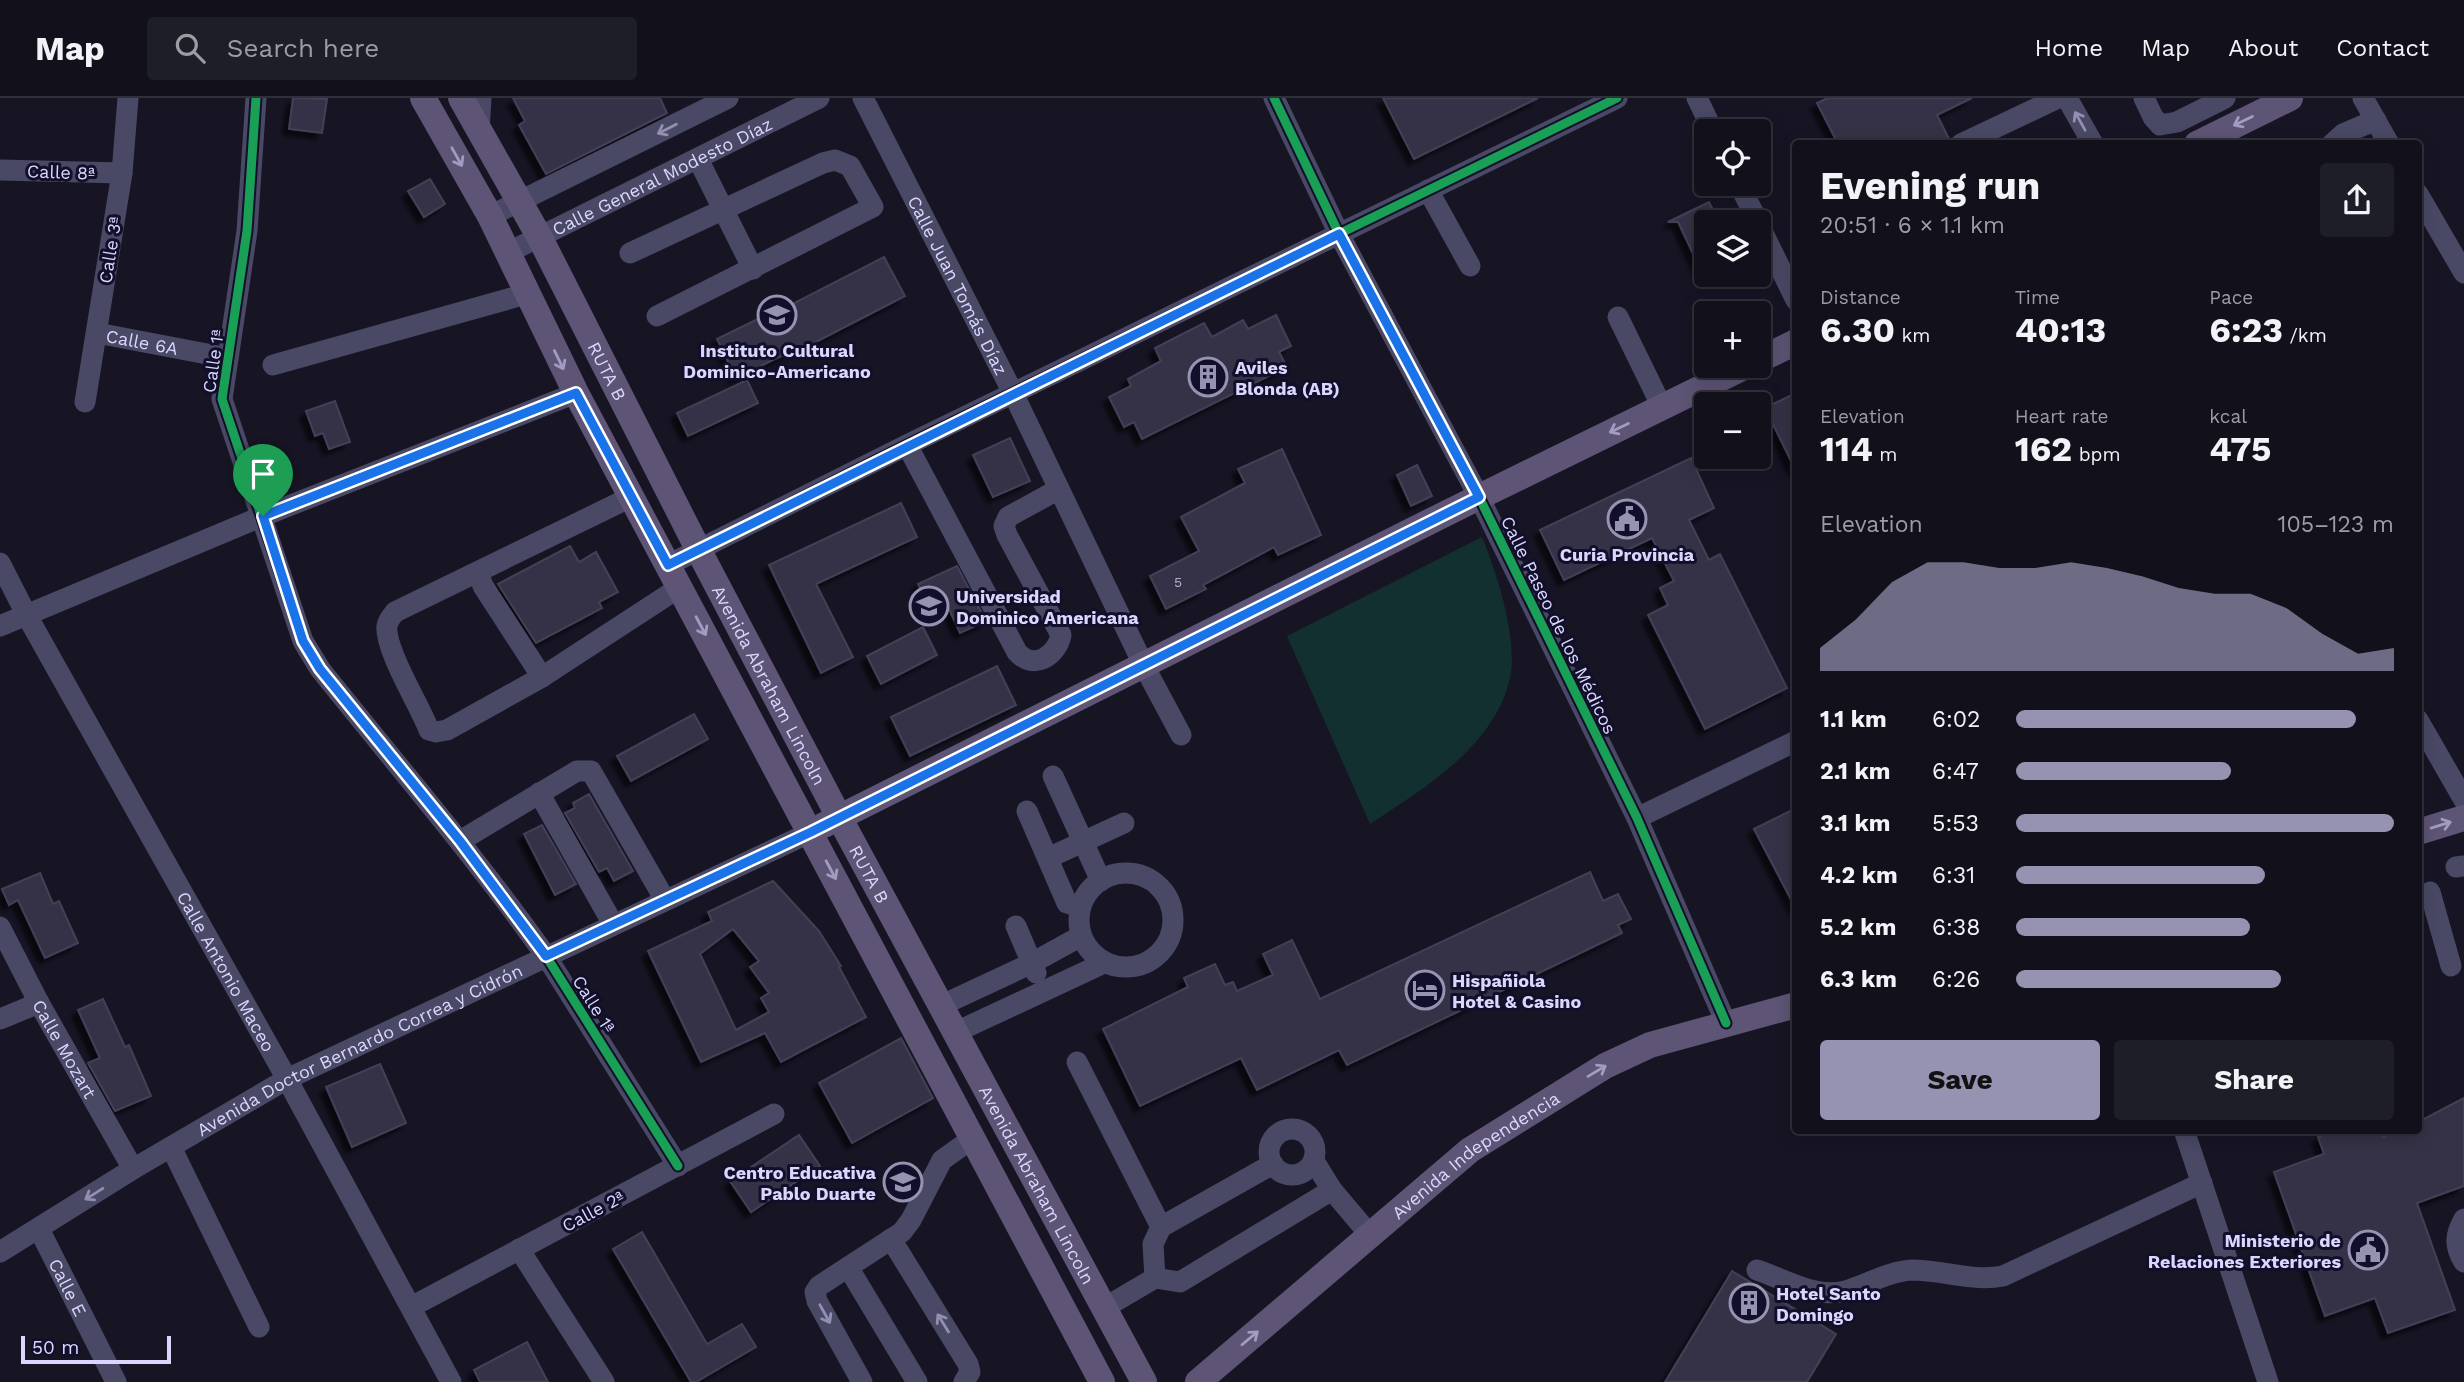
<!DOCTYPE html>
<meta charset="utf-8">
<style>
:root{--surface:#11101b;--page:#1e1e28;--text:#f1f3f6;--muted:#9c9da3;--line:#30303a;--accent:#9693b2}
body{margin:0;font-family:"Work Sans",sans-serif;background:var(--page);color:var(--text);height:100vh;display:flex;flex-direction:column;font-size:26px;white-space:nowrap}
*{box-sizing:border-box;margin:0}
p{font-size:23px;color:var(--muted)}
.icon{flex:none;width:38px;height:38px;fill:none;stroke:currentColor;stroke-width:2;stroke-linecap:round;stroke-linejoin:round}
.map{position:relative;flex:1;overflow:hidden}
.panel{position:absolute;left:1792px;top:42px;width:630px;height:994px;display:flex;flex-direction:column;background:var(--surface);border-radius:7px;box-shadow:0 4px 18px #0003,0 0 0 2px var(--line)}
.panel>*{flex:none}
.controls{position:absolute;left:1694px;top:21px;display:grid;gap:14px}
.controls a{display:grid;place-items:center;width:77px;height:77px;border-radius:7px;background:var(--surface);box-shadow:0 4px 18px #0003,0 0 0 2px var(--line);font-size:35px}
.scale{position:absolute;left:21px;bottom:18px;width:150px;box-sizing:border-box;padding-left:7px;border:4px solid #dad7ff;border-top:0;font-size:19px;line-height:24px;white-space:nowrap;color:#dad7ff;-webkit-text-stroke:5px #120f2a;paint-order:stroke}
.pin{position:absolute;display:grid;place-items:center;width:60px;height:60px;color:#fff;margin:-72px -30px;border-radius:50% 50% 50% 0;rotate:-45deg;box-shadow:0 0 7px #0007}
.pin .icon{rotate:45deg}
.round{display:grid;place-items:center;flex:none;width:74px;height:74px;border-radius:7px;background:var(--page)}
.headline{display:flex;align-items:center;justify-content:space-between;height:119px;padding:0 28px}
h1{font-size:38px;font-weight:700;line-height:52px}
.figures{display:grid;grid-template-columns:repeat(3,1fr);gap:10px;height:119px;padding:7px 28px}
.figures div{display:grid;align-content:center}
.figures b{font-size:35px;font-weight:700}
.figures small{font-size:19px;font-weight:400}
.figures p{font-size:19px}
.chart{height:196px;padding:14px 28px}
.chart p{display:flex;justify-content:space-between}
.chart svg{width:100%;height:126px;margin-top:7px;fill:var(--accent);opacity:.7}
.button{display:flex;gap:14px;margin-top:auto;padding:14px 28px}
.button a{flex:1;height:80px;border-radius:7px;background:var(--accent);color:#111;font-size:28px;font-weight:700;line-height:80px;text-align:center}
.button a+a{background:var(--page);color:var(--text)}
ul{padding:0 28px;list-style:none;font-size:23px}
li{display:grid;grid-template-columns:112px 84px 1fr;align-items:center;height:52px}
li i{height:18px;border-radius:9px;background:var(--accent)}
header{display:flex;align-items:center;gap:42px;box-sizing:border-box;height:98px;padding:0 35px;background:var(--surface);border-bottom:2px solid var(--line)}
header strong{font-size:33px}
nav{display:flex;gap:38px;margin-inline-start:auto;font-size:24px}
.search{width:490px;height:63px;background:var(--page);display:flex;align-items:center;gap:18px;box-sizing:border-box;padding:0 24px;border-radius:7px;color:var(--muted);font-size:26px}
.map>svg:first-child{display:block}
</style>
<header>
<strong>Map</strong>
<div class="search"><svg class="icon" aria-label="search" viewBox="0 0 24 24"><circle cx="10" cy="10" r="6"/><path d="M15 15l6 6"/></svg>Search here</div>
<nav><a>Home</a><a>Map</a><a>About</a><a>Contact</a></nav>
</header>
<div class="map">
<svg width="2464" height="1284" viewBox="0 0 2464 1284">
<defs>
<filter id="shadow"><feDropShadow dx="-6" dy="6" stdDeviation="2" flood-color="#0009"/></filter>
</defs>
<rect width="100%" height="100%" fill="#171524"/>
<!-- green -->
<path fill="#12302f" d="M1482,439C1497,475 1520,546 1509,584C1491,651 1424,690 1370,726L1287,538Z"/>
<!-- building -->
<g fill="#353346" stroke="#434057" stroke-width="2" fill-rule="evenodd" filter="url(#shadow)">
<path d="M293,0L327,1L322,35L289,31Z"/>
<path d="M513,0H660L667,15L546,76L519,27L525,23Z"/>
<path d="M1383,0H1538L1414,61Z"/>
<path d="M1828,0H1972L1937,17L1949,41L1948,46H1838L1817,5Z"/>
<path d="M430,81L445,106L424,119L408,93Z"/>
<path d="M1709,104L1719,124H1706V183L1678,124H1668Z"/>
<path d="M884,159L905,198L808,248V245L736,280L717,241L778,211L779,213Z"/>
<path d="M1276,217L1291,248L1279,254L1287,269L1142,341L1134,324L1124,329L1109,299L1131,288L1128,281L1161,263L1155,250L1204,225L1212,239L1243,222L1248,231Z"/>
<path d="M747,282L758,305L688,338L677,315Z"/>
<path d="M1796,295V373L1765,310Z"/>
<path d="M335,303L350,344L329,351L323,335L315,338L306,313Z"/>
<path d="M1010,340L1030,383L993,399L973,357Z"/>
<path d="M1282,351L1321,437L1278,457L1274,449L1203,487L1206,491L1166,511L1150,478L1199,453L1181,419L1245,385L1238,371Z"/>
<path d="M1691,360L1714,410L1689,422L1709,462L1720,456L1787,590L1705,631L1648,517L1668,507L1660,490L1674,483L1652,440L1564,482L1540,432Z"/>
<path d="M1417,367L1432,398L1411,408L1397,377Z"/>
<path d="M901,405L917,439L816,486L853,559L821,575L769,467Z"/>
<path d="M570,448L579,464L596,454L618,494L599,504L602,510L536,545L498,486Z"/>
<path d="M957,468L986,523L960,535L949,511L933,518L918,486Z"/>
<path d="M923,529L937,557L881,586L867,558Z"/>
<path d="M997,568L1016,607L910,658L891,619Z"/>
<path d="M694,616L708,641L631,683L617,658Z"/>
<path d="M589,696L633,773L614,783L607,770L599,774L565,715L575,710L573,705Z"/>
<path d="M1796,710V811L1754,731Z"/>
<path d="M542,727L576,786L555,797L524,736Z"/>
<path d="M1590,774L1603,803L1618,796L1631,821L1618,827L1622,835L1347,967L1339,952L1257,992L1241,960L1140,1008L1103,931L1188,889L1184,880L1215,866L1225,887L1233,884L1237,893L1273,877L1263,856L1292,842L1320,901Z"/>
<path d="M40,775L53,806L59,803L78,845L45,860L18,802L9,807L2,791Z"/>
<path d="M773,783L819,833L841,868L839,869L866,919L781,964L765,935L701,964L648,853L712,823L708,814ZM733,831L759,863L750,869L769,895L761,900L769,914L736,932L700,856Z"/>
<path d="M103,901L125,949L129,947L151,998L115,1013L88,965L100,960L78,912Z"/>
<path d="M901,940L933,1000L852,1045L819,985Z"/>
<path d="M380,966L406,1025L352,1049L326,989Z"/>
<path d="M2464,1000V1088L2417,1105L2455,1212L2388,1235L2375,1200L2325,1218L2274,1074L2324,1056L2318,1039L2336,1032H2381L2383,1039L2398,1032H2418V1024Z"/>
<path d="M799,1037L820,1068L751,1114L730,1083Z"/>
<path d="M642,1134L707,1246L742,1226L756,1249L696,1284H691L613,1151Z"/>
<path d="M1732,1173L1836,1236L1807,1284H1665Z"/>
<path d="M527,1244L548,1284H480L474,1272Z"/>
</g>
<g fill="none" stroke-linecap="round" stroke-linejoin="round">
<!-- minor -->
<g stroke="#494965" stroke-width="21">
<path d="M256,0L247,133L222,301L303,543L320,571C396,666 475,758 546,858L678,1068"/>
<path id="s1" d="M863,0L1013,295L1143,566L1181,637"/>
<path d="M1274,0L1339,136L1479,399L1637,720L1726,925"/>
<path d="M1697,0L1713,33"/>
<path d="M2067,0L2093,46"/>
<path d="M2144,0L2153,19L2160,27L2177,24L2225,0"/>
<path d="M2363,0L2389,46"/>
<path d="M479,34L481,0"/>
<path d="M1961,46L2058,0"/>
<path d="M2332,46L2343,36L2376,22"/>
<path d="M698,61L753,171"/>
<path d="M0,72L122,75"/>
<path d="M1739,86L1758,124"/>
<path d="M1428,92L1470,168"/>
<path d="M2418,96L2464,175"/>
<path d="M490,118L728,0"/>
<path d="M1759,127L1796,202"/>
<path id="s2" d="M507,155L819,0"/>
<path d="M630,155L823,65L835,62L850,68L873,109L657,218"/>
<path d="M1618,219L1662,309"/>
<path id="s3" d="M97,235L228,260"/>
<path d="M273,267L526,196"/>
<path d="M85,304L122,75L128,0"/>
<path d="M907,347L1017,554C1033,573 1057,558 1061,537L1007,437L1004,428L1008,419L1059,391"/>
<path d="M631,399L395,514C391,519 388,522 387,528C384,550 420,608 429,632L436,634L447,632L542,579L680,489"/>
<path id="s4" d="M0,465L26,516L287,981L451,1284"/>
<path d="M668,467L907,347L1617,0"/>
<path d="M478,474L483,488L542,579"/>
<path d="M0,528L263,418L576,295"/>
<path d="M2418,622L2464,702"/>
<path d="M1053,678L1101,783"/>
<path d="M539,695L613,826"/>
<path d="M1027,713L1067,805L1080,809"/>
<path d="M1637,720L1796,643"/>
<path d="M460,743L577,673H591L665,802"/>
<path d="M1048,760L1124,725"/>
<path d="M2456,769L2464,768"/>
<circle cx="1126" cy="822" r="47"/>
<path d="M2430,794L2451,868"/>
<path d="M1016,828L1036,875"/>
<path id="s5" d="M0,829L39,905L133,1071"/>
<path d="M940,908L1032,865L1081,838"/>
<path d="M0,921L39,905"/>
<path d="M954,935L1104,865"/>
<path d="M1077,964L1161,1129"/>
<circle cx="1292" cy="1054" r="23"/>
<path d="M2184,1032L2268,1284"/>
<path d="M171,1049L259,1229"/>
<path d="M1314,1063L1332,1092L1370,1137"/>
<path d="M2464,1121C2455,1137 2454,1148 2464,1164"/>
<path id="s6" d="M39,1131L116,1284"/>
<path d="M891,1141L968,1266L970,1274L964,1284"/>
<path d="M519,1151L604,1284"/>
<path id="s7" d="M0,1154L133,1071L287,981L811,734"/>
<path d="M848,1169L917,1284"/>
<path d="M1757,1172C1784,1181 1816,1201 1845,1193C1866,1187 1890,1173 1912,1172C1943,1172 1972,1184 2003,1178L2202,1085"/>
<path d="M1155,1180L1180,1184L1332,1092"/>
<path d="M411,1209L774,1016"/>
<path d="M1104,1210L1155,1180L1153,1146L1161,1129L1273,1066"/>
<path d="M862,1284L817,1203L815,1194L819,1188L902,1134L911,1122L942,1062L973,1040"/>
</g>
<!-- major -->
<g stroke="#5e5475" stroke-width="26">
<path d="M423,0L490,118L576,295L1102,1284"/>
<path id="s8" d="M461,0L540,140L699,453L839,719L1144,1284"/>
<path d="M2197,46L2290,0"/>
<path d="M1759,262L1796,244"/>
<path d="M824,727L1479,399L1746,268"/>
<path d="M2418,734L2464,720"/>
<path id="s9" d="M1198,1284L1470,1052L1605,968L1650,947L1796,907"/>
</g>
<defs>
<g id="cycleway">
<path d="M256,0L247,133L222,301L303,543L320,571C396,666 475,758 546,858L678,1068"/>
<path d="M1274,0L1339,136L1479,399L1637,720L1726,925"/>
<path d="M668,467L907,347L1617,0"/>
</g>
</defs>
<!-- cycleway casing -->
<use href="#cycleway" stroke="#120f2a" stroke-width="13"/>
<!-- cycleway -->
<use href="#cycleway" stroke="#1a9f57" stroke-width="9"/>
</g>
<!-- one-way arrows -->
<defs><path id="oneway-shaft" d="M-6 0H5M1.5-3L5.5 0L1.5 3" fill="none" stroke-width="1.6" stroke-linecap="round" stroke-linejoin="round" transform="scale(1.75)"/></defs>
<g stroke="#9290b2">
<use href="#oneway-shaft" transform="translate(2080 23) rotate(-119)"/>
<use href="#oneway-shaft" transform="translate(667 31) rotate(153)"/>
<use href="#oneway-shaft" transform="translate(94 1096) rotate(148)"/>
<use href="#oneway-shaft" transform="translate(825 1216) rotate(61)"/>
<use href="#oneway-shaft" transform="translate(943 1225) rotate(-122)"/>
</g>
<g stroke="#a29cc1">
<use href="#oneway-shaft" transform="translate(2243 23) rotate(154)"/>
<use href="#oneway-shaft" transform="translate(457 59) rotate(61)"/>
<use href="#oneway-shaft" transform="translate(559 262) rotate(64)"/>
<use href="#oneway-shaft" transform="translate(1619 330) rotate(154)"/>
<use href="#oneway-shaft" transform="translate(701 528) rotate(62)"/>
<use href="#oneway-shaft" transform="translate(2441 727) rotate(-17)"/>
<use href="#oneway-shaft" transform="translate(831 772) rotate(62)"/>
<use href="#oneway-shaft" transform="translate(1597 973) rotate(-31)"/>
<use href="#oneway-shaft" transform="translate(1250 1240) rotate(-40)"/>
</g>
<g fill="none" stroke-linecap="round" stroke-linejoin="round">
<defs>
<path id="route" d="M1339,136L1479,399L811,734L546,858L460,743L320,571L303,543L263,418L576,295L668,467Z"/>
</defs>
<!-- route casing -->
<use href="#route" stroke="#fff" stroke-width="14"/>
<!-- route -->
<use href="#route" stroke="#1a73e8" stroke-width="9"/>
</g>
<!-- icons -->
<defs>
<symbol id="school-ring" viewBox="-11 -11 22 22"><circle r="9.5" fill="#120f2a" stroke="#9693b2" stroke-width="1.5"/><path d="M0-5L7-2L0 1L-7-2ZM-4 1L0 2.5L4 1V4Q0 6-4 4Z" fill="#9693b2"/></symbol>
<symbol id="building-ring" viewBox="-11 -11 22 22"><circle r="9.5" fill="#120f2a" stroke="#9693b2" stroke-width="1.5"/><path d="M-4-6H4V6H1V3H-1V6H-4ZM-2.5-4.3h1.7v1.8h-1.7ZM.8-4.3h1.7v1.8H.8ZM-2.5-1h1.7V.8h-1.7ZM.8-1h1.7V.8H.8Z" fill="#9693b2"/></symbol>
<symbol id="civic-ring" viewBox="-11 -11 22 22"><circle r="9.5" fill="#120f2a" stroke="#9693b2" stroke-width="1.5"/><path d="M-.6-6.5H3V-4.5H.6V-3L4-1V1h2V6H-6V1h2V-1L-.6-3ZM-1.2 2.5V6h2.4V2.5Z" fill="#9693b2"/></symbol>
<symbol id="university-ring" viewBox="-11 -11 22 22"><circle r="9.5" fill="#120f2a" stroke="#9693b2" stroke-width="1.5"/><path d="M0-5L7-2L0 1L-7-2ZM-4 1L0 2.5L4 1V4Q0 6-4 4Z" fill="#9693b2"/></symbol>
<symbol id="hotel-ring" viewBox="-11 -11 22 22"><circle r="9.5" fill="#120f2a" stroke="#9693b2" stroke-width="1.5"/><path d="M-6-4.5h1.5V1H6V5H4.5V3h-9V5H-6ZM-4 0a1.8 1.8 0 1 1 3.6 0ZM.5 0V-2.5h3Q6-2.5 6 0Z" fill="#9693b2"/></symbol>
</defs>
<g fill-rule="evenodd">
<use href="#school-ring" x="755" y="195" width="44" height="44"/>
<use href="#building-ring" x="1186" y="257" width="44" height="44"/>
<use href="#civic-ring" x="1605" y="399" width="44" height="44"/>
<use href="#university-ring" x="907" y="486" width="44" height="44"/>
<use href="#hotel-ring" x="1403" y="870" width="44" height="44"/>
<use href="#school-ring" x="881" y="1062" width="44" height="44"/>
<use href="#civic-ring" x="2346" y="1130" width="44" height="44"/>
<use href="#building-ring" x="1727" y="1183" width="44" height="44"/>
</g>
<g text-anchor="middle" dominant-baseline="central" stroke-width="6" stroke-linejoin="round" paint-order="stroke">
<!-- number labels -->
<g font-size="14" fill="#b1aed1">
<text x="1178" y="484">5</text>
</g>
<!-- street labels -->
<g font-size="18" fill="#dad7ff" stroke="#120f2a">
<text transform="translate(61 74) rotate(2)">Calle 8ª</text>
<text stroke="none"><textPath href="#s2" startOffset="173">Calle General Modesto Díaz</textPath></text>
<text transform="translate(110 152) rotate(-81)">Calle 3ª</text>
<text stroke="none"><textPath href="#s1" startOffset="210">Calle Juan Tomás Díaz</textPath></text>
<text stroke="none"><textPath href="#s3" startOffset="46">Calle 6A</textPath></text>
<text transform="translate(213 263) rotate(-82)">Calle 1ª</text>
<text stroke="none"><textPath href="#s8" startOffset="310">RUTA B</textPath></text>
<text transform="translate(1559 527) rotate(64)">Calle Paseo de los Médicos</text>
<text stroke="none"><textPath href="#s8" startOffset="663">Avenida Abraham Lincoln</textPath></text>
<text stroke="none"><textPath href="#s8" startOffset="877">RUTA B</textPath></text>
<text stroke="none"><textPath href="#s4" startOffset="467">Calle Antonio Maceo</textPath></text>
<text transform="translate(594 906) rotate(58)">Calle 1ª</text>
<text stroke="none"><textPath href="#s5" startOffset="138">Calle Mozart</textPath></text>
<text stroke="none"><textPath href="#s7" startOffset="413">Avenida Doctor Bernardo Correa y Cidrón</textPath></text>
<text stroke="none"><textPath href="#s9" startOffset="359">Avenida Independencia</textPath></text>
<text stroke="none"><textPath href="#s8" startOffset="1230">Avenida Abraham Lincoln</textPath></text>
<text transform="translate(593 1113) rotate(-28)">Calle 2ª</text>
<text stroke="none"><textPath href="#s6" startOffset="65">Calle E</textPath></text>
</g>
<!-- poi labels -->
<g font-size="18" font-weight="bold" fill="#dad7ff" stroke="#120f2a" text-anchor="start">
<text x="777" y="252" text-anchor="middle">Instituto Cultural<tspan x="777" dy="21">Dominico-Americano</tspan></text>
<text x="1235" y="269">Aviles<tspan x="1235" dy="21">Blonda (AB)</tspan></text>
<text x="1627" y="456" text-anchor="middle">Curia Provincia</text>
<text x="956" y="498">Universidad<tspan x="956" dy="21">Dominico Americana</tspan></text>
<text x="1452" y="882">Hispañiola<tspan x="1452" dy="21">Hotel &amp; Casino</tspan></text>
<text x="876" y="1074" text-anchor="end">Centro Educativa<tspan x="876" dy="21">Pablo Duarte</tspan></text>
<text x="2341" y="1142" text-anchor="end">Ministerio de<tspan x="2341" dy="21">Relaciones Exteriores</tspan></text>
<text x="1776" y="1195">Hotel Santo<tspan x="1776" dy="21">Domingo</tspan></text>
</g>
</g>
</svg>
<div class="controls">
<a><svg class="icon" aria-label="locate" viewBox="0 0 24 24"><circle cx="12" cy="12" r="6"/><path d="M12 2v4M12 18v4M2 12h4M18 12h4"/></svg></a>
<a><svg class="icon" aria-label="layers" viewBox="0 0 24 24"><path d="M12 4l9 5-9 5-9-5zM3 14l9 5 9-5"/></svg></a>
<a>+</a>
<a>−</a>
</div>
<div class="scale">50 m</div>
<div class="pin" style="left:263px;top:418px;background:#1e9e55"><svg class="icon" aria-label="arrive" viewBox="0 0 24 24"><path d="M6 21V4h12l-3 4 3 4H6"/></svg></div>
<section class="panel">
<div class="headline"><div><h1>Evening run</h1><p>20:51 · 6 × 1.1 km</p></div><a class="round"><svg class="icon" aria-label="share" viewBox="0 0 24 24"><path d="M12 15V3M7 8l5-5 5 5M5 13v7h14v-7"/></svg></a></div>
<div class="figures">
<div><p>Distance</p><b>6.30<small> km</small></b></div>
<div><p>Time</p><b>40:13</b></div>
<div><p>Pace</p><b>6:23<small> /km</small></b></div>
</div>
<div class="figures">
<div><p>Elevation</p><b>114<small> m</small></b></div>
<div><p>Heart rate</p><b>162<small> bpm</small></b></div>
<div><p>kcal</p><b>475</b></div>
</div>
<div class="chart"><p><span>Elevation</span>105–123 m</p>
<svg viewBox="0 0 160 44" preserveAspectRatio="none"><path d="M0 44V36L10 26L20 13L30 6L40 6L50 8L60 8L70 6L80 8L90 11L100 15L110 17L120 17L130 22L140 31L150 38L160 36V44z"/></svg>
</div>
<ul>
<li><b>1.1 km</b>6:02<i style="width:90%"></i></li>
<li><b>2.1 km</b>6:47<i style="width:57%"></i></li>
<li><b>3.1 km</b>5:53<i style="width:100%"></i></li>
<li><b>4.2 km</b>6:31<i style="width:66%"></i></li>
<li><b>5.2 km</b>6:38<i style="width:62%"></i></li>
<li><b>6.3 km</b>6:26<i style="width:70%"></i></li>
</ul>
<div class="button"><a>Save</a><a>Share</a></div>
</section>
</div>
